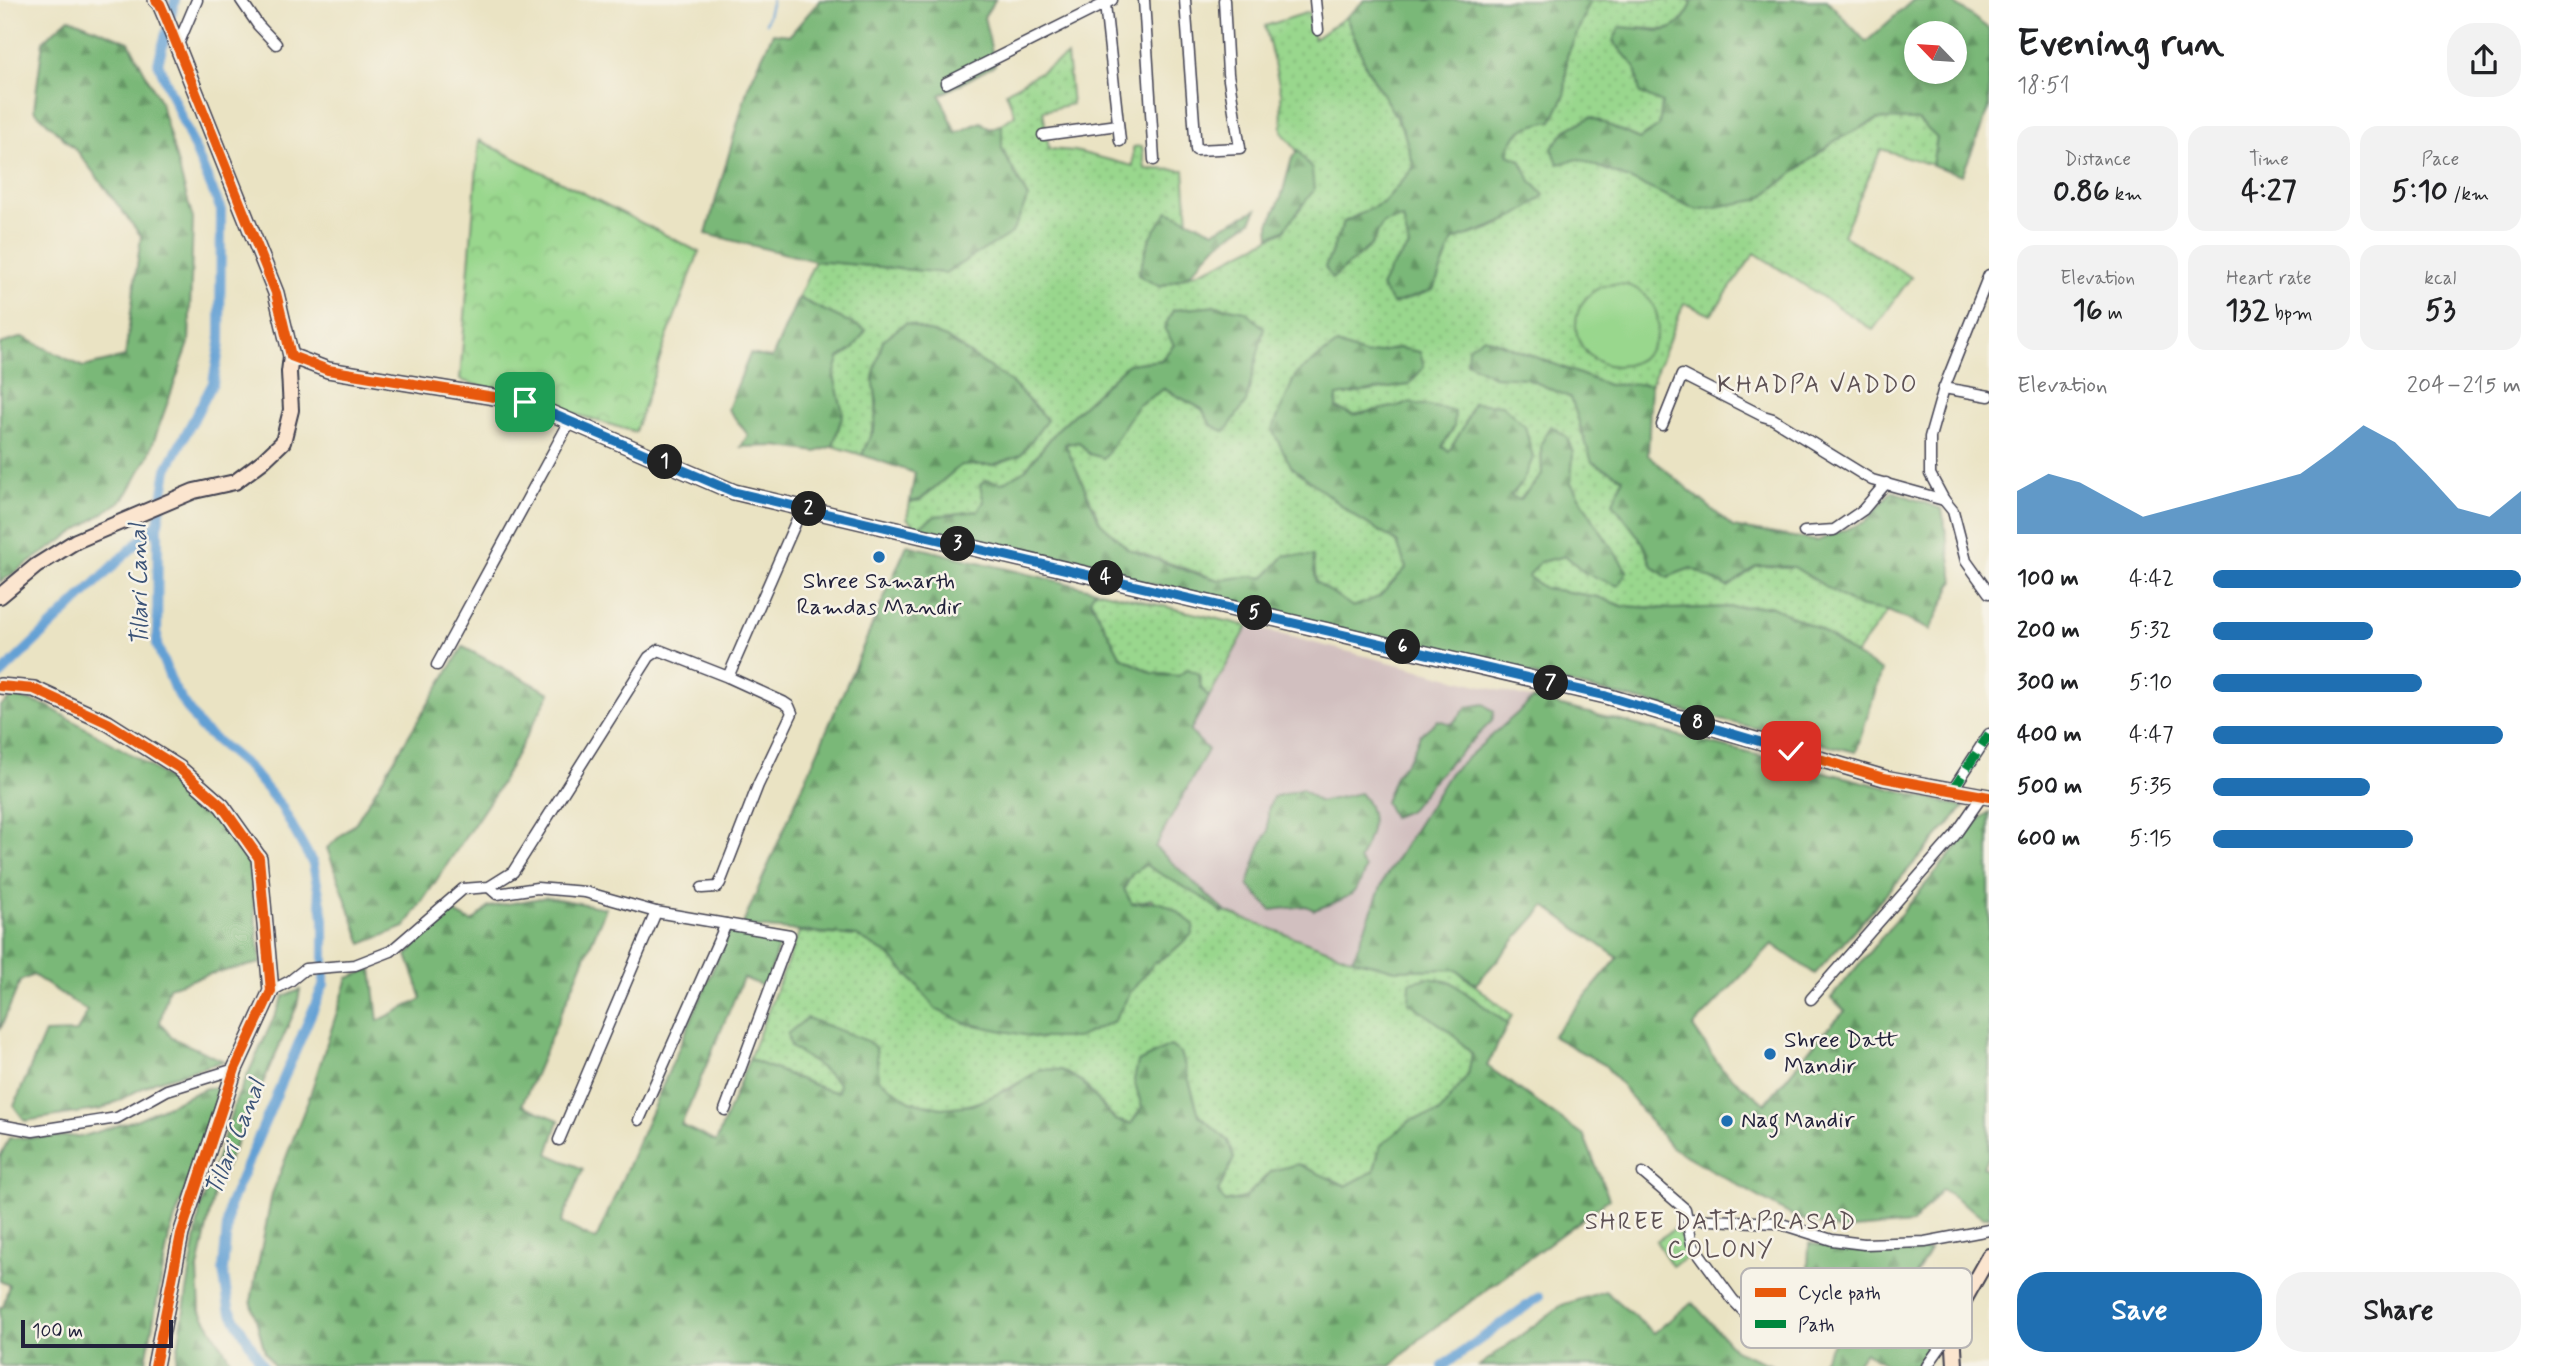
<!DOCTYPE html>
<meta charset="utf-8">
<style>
:root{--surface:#fff;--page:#f2f2f2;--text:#202124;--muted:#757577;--accent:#1f6fb2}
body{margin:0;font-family:Mynerve,sans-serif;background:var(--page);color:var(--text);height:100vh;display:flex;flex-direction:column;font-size:26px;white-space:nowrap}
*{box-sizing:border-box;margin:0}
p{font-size:23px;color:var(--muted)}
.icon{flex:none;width:38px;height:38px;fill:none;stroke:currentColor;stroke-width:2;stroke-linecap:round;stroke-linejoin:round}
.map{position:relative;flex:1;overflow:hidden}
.side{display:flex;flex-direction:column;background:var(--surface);width:560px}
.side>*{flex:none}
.needle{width:46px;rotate:295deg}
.fabs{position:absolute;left:1904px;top:21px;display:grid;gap:14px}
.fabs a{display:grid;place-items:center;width:63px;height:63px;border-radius:50%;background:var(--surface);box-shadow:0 4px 10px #0003;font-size:35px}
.scale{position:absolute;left:21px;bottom:18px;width:152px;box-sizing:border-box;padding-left:7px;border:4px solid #22223b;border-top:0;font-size:19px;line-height:24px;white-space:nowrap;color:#22223b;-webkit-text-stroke:5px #f7f3e8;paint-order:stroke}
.pin{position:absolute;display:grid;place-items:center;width:60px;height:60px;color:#fff;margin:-30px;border-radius:14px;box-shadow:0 4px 10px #0006}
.km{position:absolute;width:35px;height:35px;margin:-18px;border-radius:50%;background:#222;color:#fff;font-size:19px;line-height:35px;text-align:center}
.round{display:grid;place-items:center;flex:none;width:74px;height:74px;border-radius:28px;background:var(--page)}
.summary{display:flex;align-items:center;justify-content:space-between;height:119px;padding:0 28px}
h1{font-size:38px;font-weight:800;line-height:52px}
.metrics{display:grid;grid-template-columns:repeat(3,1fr);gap:10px;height:119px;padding:7px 28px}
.metrics div{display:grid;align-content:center;border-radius:18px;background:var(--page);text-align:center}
.metrics b{font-size:30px;font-weight:800}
.metrics small{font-size:19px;font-weight:400}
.metrics p{font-size:19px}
.chart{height:196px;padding:14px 28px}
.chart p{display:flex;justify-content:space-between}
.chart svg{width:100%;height:126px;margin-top:7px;fill:var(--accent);opacity:.7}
.action{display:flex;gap:14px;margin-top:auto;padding:14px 28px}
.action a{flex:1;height:80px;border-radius:28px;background:var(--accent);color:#fff;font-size:28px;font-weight:800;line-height:80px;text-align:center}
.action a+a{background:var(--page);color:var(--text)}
ul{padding:0 28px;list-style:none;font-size:23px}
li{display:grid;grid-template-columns:112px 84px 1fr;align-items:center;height:52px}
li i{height:18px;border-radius:9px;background:var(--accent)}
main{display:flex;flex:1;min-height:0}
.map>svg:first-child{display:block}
</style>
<main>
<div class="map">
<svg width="1989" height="1366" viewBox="0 0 1989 1366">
<defs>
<pattern id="grass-dots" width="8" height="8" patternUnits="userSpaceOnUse" patternTransform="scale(1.75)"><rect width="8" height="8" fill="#99d78d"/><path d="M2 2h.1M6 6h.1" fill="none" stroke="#84b87b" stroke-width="1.8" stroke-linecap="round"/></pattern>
<pattern id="forest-firs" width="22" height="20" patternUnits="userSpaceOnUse" patternTransform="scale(1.75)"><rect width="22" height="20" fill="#7ab878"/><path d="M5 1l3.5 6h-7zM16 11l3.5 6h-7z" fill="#649564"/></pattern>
<pattern id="park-crowns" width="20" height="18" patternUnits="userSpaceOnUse" patternTransform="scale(1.75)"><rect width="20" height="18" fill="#99d78d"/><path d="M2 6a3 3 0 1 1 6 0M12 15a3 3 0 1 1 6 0" fill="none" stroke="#84b87b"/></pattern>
</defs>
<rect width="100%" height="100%" fill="#f7f3e8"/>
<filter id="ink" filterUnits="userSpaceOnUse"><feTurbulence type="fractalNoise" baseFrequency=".0143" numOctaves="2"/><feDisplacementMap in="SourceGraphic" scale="14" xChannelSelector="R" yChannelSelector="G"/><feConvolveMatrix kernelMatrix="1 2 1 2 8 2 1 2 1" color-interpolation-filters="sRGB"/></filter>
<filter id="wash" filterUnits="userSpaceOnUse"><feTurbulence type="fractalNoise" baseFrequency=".00686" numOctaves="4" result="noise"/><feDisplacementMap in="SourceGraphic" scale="28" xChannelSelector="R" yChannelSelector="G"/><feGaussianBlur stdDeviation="1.57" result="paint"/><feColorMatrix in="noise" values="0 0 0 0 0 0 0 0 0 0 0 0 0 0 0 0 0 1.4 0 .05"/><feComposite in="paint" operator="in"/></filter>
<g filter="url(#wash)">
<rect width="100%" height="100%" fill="#eae3c3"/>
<!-- industrial -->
<path fill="#d1bfbf" d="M1248,626L1533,699L1450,773L1384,879L1353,959L1226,912L1155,848L1208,751L1190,731Z"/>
<!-- grass -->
<g fill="url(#grass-dots)" stroke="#5e7c64" stroke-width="2">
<path d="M1591,0H1690L1692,4C1678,32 1669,32 1639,27L1635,67L1641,93L1663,103L1659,126L1639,139L1591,117L1579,159L1629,179L1758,200L1836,140L1879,119L1918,120L1937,138L1932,165L1881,149L1843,235L1911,277L1873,330L1755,253L1711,315L1684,303L1651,384L1608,385L1484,337L1467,362L1493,375L1526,378L1572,398L1582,434L1623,477L1613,503L1643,543L1652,566L1667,577L1691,568L1728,587L1757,566L1794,567L1857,606L1888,611L1855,655L1819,629L1770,606L1673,609L1622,606L1598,597L1544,588L1528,576L1540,562L1566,556L1585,573L1627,571L1597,526L1571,483L1573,453L1541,444L1542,476L1519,500L1510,496L1522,483L1473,403L1464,426L1450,451L1442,447L1454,427V411L1412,403L1353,415L1336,408L1337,396L1408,385L1424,367L1420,352L1399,348L1366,355L1337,344L1292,466L1356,517L1397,542L1406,568L1379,597L1353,607L1316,582L1313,557L1285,555L1264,578L1251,576L1219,580L1128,549L1100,522L1065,444L1079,442L1089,454L1137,406L1164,389L1202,409L1211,425L1245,311L1218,306L1173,310L1174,345L1161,360L1128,364L1058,429L1025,470L1002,484L980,485L984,502L977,511L936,516L916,528L907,518L910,502L920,500L961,465H993L1047,420L1011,382L946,338L873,377C879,411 877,423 862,455L833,446L843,414L834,376L839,358L853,349L865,331L798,298L815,261L945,273L1028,198L1002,149V124L1015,115L1006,92L1067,56L1072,104L1043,111L1049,149L1075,151L1133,166V147L1142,146L1145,169L1184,170L1188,221L1168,211L1160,287L1216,265L1284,231L1312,170L1282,132L1281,92L1265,26L1309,12L1314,39L1346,17L1367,68L1403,129L1414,167L1384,202L1344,222L1371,245L1383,222L1404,217L1409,247L1390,269L1433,290L1453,240L1498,226L1543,195L1531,181L1520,160L1508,155L1511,139L1565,95L1567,56Z"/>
<path d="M1095,590L1248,626L1209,697L1201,688L1199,674L1188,670L1178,676L1152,673L1121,657L1090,599Z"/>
<path d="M1145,865L1207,900L1222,913L1226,912L1353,959L1396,970L1455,969L1512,1015L1508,1024L1451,982L1409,1002L1453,1034L1472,1054L1468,1075L1439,1113L1411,1120L1380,1146L1374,1171L1346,1186L1331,1178L1271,1171L1245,1198L1225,1202L1218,1192L1234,1158L1228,1141L1199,1115L1181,1053L1134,1080L1142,1107L1131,1124L1115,1120L1081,1081L1041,1069C1003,1093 956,1122 910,1101C899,1096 888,1086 878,1079L876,1049L791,1047L820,1067L839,1083L838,1092L827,1090L749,1059L799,932L857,936L889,955L918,986L935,1009L1038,1038H1077L1114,1021L1130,993L1153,964L1172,952L1192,934L1194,925L1151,899L1132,904L1124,889L1132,874Z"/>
</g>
<!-- forest -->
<g fill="url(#forest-firs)" stroke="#4e6d5a" stroke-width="2" fill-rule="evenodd">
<path d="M820,0H995L984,17L995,65L940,95L956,133L981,122L990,129L1002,124V149L1028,198L1012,233L945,273L815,261L706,234L748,87L773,33L790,35Z"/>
<path d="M1365,0H1591L1567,56L1565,95L1552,121C1528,126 1513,128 1508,155L1520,160L1531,181L1544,195C1519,220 1485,229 1453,240L1433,290L1393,304L1381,287L1390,269L1409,247L1403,218L1383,223L1371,245L1332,279L1325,267L1344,222L1384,202L1414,167L1403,129L1367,68L1346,17Z"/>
<path d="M1690,0H1827L1866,42L1913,0H1950L1989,29V109L1962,175L1932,165L1937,138L1918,120L1878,119L1836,140L1758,200L1697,210L1629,179L1579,159L1558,164L1552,148L1566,130L1591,117L1639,139L1659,126L1662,103L1640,93L1635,67L1613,41L1620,27C1656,28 1673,43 1692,4ZM1955,33V72H1916V33Z"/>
<path d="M69,18L129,42L160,101L193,219L189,343L148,457L124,499L0,582V344L23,337L83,367L125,357L141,236L78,152L34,110L43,41Z"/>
<path d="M1298,150L1312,170L1314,190L1284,230L1270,237L1269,224L1281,198L1292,158Z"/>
<path d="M1257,209L1251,221L1216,245L1189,275L1160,287L1138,275L1150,238L1168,211L1214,231Z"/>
<path d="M798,298L866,330L853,349L839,358L834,376L843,413L833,446L816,452L776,446L741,447L748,435L728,409L750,354L772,358Z"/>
<path d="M1218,306L1245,311L1264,328L1246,402L1225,432L1211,425L1202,409L1164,389L1137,406L1104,458L1089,454L1079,442L1065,444L1100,522L1128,549L1193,573L1219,580L1251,576L1264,578L1285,555L1313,556L1316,582L1353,607L1379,597L1406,568L1397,542L1356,517L1291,466L1272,430L1296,374L1337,344L1366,355L1399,348L1420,352L1424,367L1408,385L1337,396L1336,408L1353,415L1412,403L1455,411L1454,427L1442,447L1449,451L1464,426L1473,403L1502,405L1525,426L1533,458L1522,483L1511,495L1519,500L1542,475L1541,444L1551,426L1567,437L1573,453L1571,483L1597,526L1627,571L1618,586L1585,573L1566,556L1540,562L1528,577L1544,588L1598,597L1622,606L1673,609L1770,606L1819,629L1855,655L1882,671L1856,752L916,528L936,516L977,511L984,502L980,485L986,480L1002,483L1025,470L1058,429L1128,364L1161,360L1174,345L1164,328L1173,310Z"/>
<path d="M906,323L946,338L1011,382L1047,420L1021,455L993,465H961L920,500L910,502L915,473L862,455L874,429L877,403L873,377L883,340Z"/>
<path d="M1484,337L1608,385L1651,384L1648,455L1733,527L1817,541L1865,522L1892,491L1942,509L1954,581L1930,630L1888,611L1857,606L1794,567L1757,566L1728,587L1691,568L1667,577L1652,566L1643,543L1613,503L1623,478L1592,462L1571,398L1526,378L1493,376L1467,362L1468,348Z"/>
<path d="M907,545L1095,590L1090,599L1121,657L1152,673L1178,676L1188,669L1199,674L1201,688L1209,697L1190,731L1208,750L1155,847L1226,912L1220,911L1207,900L1145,865L1132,874L1124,889L1132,904C1163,897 1171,906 1194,925L1192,934L1172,952L1153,964L1130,993L1114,1021L1077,1038H1038L965,1023L935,1009L918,986L889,955L857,936L742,926Z"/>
<path d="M463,647L550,693L497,790L405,927L362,944L327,848L356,822Z"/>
<path d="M14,696L47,706L139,759L202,801L248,859L261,963L210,974L169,987L160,1022L172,1038L224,1061L154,1082L102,1109L25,1121L14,1106L45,1033L77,1032L87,1011L33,975L20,981L0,1030V706Z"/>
<path d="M1533,699L1964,807L1815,974L1772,944L1693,1027L1722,1069L1765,1104L1818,1039L1845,1011L1831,998L1980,819L1989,812V1156L1983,1166L1989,1171V1217H1983L1942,1189L1912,1224L1842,1230L1796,1218L1671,1147L1605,1065L1552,1036L1618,958L1545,906L1476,984L1455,969L1396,970L1353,959L1384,879L1450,773Z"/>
<path d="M1484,704L1494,712L1492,721L1435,778L1410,810L1393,817L1385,802L1395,776L1411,756L1420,735L1438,720L1452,724L1467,707Z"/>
<path d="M1302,789L1319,802L1360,793C1380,814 1371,837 1359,860L1365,868C1358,900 1342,899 1314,910L1306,906L1271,910L1248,885L1260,847L1268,832V810L1273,797Z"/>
<path d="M547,897L606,908L522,1105L559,1120L548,1154L583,1169L561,1223L596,1240L729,932L780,941L766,987L743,978L681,1125L716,1142L749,1059L827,1090L838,1092L839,1083L820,1067L791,1047L787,1034L807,1018L868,1041L876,1049L879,1079L910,1101L941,1108L972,1105L1011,1088L1041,1069L1061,1070L1081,1081L1115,1120L1131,1124L1142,1107L1134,1080L1138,1062L1170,1046L1181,1053L1199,1115L1228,1141L1234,1158L1218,1192L1225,1202L1245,1198L1271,1171L1298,1164L1346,1186L1374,1171L1380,1146L1411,1120L1439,1113L1468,1075L1472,1054L1453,1034L1409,1002L1410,982L1429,978L1451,982L1508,1024L1487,1066L1584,1136L1609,1199L1420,1339L1391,1366H274L265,1352L251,1301L272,1194L310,1095L348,978L372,969L378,1021L422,999L407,955L449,910L472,922L489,907Z"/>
<path d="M300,990L297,1006L214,1193L198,1269L200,1310L234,1366H194L176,1361L200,1210L236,1100L284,996Z"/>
<path d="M221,1087L169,1236L145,1366H3L0,1364V1307H3L9,1285L0,1281V1157L9,1138L84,1136L138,1119L206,1088Z"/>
<path d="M1809,1243L1845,1251L1930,1250L1903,1297L1944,1328L1918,1366H1888L1865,1352L1855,1366H1818L1846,1324L1850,1289L1827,1276L1808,1271Z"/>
<path d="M1605,1291L1654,1333L1692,1302L1736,1351L1774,1366H1479L1562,1305Z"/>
</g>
<!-- park -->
<g fill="url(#park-crowns)" stroke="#5e7c64" stroke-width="2">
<path d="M479,140L699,252L666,340L635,432L460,380Z"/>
<path d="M1676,1228L1691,1255L1672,1266L1656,1241Z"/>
</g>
<!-- pitch -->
<circle fill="#99d78d" stroke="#5e7c64" stroke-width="2" cx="1617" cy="325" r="41"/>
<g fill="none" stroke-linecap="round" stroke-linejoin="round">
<!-- stream -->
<path stroke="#64a0d4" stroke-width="2.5" d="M766,23L772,0"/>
<!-- canal -->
<g stroke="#64a0d4" stroke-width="10">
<path d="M175,0L158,63L221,210L220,344L213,383L167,469L158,523L157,645L174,688L200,727L249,768L281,806L313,864L324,919V984L229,1206L223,1270L229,1308L263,1366"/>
<path d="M0,675L158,523"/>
<path d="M1443,1366L1539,1297"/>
</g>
</g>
</g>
<g filter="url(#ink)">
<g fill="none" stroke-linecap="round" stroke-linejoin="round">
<defs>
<g id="street">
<path d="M241,0L258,25L276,44"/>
<path d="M1144,0L1154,160"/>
<path d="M1185,0L1196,150L1240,148L1228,74L1224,0"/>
<path d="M1315,0L1318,30"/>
<path d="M1105,4L1120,141"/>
<path d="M177,47L197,0"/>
<path d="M946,83L1112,0"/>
<path d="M1043,135L1118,125"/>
<path d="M1989,275L1944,388L1930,437V474L1944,500L1953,511L1966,561L1989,593"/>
<path d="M1944,388L1989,396"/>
<path d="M1662,425L1682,375L1763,416L1773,419L1872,480L1944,500"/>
<path d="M1804,532L1834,530L1863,510L1886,483"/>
<path d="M437,665L570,421"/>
<path d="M1952,791L1989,734"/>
<path d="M489,887L497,894L537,888L585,892L656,912L790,935L725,1110"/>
<path d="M702,888L717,887L720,883L758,785L792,713L789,706L783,702L728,677"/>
<path d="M271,991L290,981L305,969L355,965L391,951L463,889L489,887L513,872L649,657L659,650L728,677L802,508"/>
<path d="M1811,999L1955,835L1982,796"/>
<path d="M639,1120L726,924"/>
<path d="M0,1125L33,1131L117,1118L167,1090L235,1069"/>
<path d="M559,1140L656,912"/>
<path d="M1643,1173L1685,1209L1692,1244L1733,1300L1754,1322L1780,1336H1792L1794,1294"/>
<path d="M1688,1219L1778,1223L1832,1240L1864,1244L1925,1242L1989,1230"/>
<path d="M1927,1366L1953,1329"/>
</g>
<g id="secondary">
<path d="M156,0L160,4L166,18L276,293L291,356L328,370L525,402L734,492L1606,696L1884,778L1989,797"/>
<path d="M0,596L36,566L76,541L194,491L235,482L263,461L283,442L291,410L289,372L291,356"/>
<path d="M0,686L34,689L108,723L179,768L222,806L259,858L271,991L235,1069L181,1234L155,1366"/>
<path d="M1955,1366L1953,1328L1959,1309L1989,1256"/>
</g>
</defs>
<!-- street casing -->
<use href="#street" stroke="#403f4f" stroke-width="13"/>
<!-- secondary casing -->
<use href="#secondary" stroke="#403f4f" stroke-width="18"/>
<!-- street -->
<use href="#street" stroke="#fff" stroke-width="10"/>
<!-- secondary -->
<use href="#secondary" stroke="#fbe5cf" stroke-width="14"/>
<!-- quiet -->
<path stroke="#00873e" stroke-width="9" stroke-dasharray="18 9" stroke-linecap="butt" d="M1952,791L1989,734"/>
<defs>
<g id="cycleway">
<path d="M156,0L160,4L166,18L276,293L291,356L328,370L525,402L734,492L1606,696L1884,778L1989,797"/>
<path d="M0,686L34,689L108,723L179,768L222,806L259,858L271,991L235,1069L181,1234L155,1366"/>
</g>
</defs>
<!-- cycleway casing -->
<use href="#cycleway" stroke="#f7f3e8" stroke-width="15"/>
<!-- cycleway -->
<use href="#cycleway" stroke="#e8590c" stroke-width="10"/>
</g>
</g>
<g fill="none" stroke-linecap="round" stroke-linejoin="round" filter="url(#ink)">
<defs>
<path id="route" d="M525,402L734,492L1606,696L1791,751"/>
</defs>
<!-- route casing -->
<use href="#route" stroke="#fff" stroke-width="14"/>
<!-- route -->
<use href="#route" stroke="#1f6fb2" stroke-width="9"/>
</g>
<!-- markers -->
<g fill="#1f6fb2" stroke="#f7f3e8" stroke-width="2.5">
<circle cx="879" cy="557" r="7"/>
<circle cx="1770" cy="1054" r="7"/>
<circle cx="1727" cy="1121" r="7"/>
</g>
<g text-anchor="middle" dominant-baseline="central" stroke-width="5" stroke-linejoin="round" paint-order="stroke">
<!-- poi labels -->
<g font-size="23" fill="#22223b" stroke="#f7f3e8" text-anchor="start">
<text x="879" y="582" text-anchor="middle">Shree Samarth<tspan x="879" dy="26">Ramdas Mandir</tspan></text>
<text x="1784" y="1041">Shree Datt<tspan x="1784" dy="26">Mandir</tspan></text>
<text x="1741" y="1121">Nag Mandir</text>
</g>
<!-- neighbourhood labels -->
<g font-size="24" letter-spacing="2" fill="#5d5154" stroke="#f7f3e8">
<text x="1818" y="385">KHADPA VADDO</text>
<text x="1721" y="1222">SHREE DATTAPRASAD<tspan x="1721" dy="28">COLONY</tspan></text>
</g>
<!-- water labels -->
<g font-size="24" font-style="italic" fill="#3c5478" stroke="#f7f3e8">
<text transform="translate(140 585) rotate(-91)">Tillari Canal</text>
<text transform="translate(236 1138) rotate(-68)">Tillari Canal</text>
</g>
</g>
<!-- legend -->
<rect x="1741" y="1268" width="231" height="80" rx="10" fill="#f7f3e8" stroke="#b7b4b4" stroke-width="2"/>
<rect x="1755" y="1288" width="31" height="9" fill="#e8590c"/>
<rect x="1755" y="1320" width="31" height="8" fill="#00873e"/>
<g font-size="19" fill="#22223b">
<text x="1798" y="1299">Cycle path</text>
<text x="1798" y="1331">Path</text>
</g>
</svg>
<div class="fabs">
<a><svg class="needle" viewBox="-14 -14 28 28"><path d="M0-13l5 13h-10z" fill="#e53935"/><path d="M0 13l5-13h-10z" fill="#757577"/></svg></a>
</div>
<div class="scale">100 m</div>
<div class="pin" style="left:525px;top:402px;background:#1e9e55"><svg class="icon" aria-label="arrive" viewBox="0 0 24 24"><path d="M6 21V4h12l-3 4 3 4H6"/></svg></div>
<div class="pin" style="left:1791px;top:751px;background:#d93025"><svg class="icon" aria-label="check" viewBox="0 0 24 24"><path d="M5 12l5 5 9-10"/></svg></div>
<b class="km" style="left:665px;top:462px">1</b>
<b class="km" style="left:809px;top:509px">2</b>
<b class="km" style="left:958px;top:544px">3</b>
<b class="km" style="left:1106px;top:578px">4</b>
<b class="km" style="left:1255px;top:613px">5</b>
<b class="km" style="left:1403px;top:647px">6</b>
<b class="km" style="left:1551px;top:683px">7</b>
<b class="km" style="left:1698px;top:723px">8</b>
</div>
<section class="side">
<div class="summary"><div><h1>Evening run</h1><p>18:51</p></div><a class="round"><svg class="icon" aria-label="share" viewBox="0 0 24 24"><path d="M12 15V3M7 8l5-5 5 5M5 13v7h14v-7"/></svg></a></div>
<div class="metrics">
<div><p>Distance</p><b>0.86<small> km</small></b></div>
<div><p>Time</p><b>4:27</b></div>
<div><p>Pace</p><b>5:10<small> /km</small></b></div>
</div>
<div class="metrics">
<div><p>Elevation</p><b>16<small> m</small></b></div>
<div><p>Heart rate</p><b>132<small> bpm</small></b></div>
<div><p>kcal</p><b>53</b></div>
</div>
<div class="chart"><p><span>Elevation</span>204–215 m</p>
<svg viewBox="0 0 160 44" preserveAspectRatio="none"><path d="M0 44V29L10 23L20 26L30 32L40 38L50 35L60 32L70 29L80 26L90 23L100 15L110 6L120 12L130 23L140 35L150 38L160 29V44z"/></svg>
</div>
<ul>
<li><b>100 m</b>4:42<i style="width:100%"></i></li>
<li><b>200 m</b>5:32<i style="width:52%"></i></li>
<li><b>300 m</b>5:10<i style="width:68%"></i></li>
<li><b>400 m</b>4:47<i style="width:94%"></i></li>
<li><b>500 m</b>5:35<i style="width:51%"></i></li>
<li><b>600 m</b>5:15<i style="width:65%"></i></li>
</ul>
<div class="action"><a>Save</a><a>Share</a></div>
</section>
</main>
